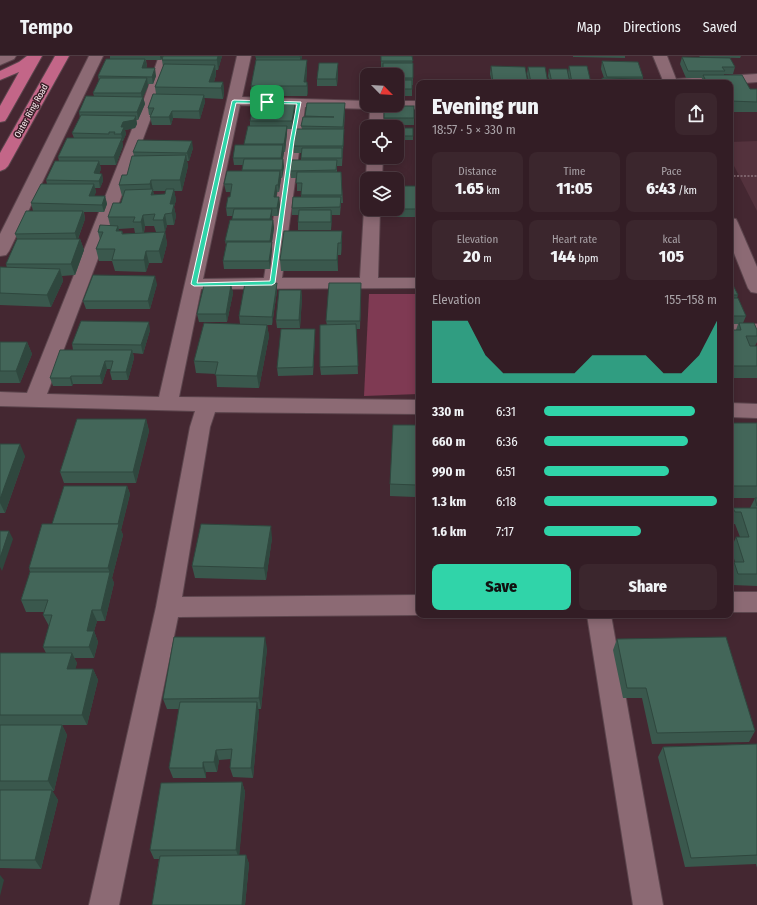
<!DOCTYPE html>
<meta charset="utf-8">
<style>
:root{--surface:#331d25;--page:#3b262d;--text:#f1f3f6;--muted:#a9a2a7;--line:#4e3b42;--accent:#30d4a9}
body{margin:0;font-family:"Fira Sans Condensed",sans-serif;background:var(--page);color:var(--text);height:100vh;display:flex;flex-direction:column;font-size:15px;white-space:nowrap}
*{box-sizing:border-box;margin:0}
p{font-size:13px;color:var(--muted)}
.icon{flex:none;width:22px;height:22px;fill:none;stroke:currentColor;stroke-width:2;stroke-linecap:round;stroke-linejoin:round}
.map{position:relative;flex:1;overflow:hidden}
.details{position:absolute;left:416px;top:24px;width:317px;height:538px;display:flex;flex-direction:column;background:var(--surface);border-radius:8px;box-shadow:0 2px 10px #0003,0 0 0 1px var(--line)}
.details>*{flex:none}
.needle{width:26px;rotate:114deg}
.fabs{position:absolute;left:360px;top:12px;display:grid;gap:8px}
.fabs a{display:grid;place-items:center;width:44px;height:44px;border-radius:8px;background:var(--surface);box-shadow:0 2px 10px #0003,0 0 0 1px var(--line);font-size:20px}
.pin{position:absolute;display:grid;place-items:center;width:34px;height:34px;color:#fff;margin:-17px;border-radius:8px;box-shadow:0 2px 6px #0006}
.round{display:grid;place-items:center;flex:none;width:42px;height:42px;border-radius:8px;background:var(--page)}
.head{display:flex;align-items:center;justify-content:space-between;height:68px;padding:0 16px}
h1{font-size:22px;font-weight:800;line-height:30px}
.metrics{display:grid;grid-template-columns:repeat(3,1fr);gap:6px;height:68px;padding:4px 16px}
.metrics div{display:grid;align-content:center;border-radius:8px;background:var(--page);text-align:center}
.metrics b{font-size:17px;font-weight:800}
.metrics small{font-size:11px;font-weight:400}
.metrics p{font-size:11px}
.chart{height:112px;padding:8px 16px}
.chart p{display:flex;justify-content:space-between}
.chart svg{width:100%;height:72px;margin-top:4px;fill:var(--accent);opacity:.7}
.button{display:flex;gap:8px;margin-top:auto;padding:8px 16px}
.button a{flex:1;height:46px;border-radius:8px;background:var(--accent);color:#111;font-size:16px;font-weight:800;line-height:46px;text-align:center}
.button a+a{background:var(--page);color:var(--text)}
ul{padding:0 16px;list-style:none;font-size:13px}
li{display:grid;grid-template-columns:64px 48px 1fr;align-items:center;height:30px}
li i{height:10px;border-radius:5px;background:var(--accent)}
header{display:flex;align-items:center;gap:24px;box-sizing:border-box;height:56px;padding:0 20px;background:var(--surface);border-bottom:1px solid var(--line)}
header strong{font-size:19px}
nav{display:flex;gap:22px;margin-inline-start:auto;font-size:14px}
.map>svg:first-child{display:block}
</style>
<header>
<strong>Tempo</strong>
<nav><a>Map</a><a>Directions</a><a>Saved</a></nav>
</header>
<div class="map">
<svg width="757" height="849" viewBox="0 0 757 849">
<rect width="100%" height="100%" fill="#442731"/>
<!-- built -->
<path fill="#54323d" d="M757,85V155L730,102V86Z"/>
<!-- green -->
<path fill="#7f3a53" d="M369,238H416L419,278V338L364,340Z"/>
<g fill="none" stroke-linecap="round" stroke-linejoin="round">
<defs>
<g id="minor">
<path d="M0,0H16L14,3L0,9Z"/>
<path d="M89,0H103L9,195L6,199L0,200V178Z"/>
<path d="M159,0H173L158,43L47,338L159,341L237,0H251L242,41L367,45V49H384L383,71H369L370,53L305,51L282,222H360L364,153L367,149V153H380L378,222H419V232L201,233L179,341L419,344V358L215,356L210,371L182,541L419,539L420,559L178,561L119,849H89L156,551L190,371L195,355L0,350V336L27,337L144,43ZM240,49L291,51L264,222L203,223Z"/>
<path d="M653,0H667L676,23L757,18V26L730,28L664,27Z"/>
<path d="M397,45H419V53L392,52L390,49H397Z"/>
<path d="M367,101H383L382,123H366Z"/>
<path d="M730,162L736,163L738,167L757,211V237L751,236L748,232L730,187Z"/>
<rect x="730" y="268" width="27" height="12"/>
<path d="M730,347L757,348V362L730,361Z"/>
<rect x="730" y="536" width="27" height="20"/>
<path d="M587,559H611L663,849H633Z"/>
</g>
<g id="major">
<path d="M27,0H42L7,62L5,65L0,66V50L19,16L0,24V15L19,6Z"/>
<path d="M55,0H69L8,110L5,113L0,115V97Z"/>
</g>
</defs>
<!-- minor casing -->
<use href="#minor" stroke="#5c454d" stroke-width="2"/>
<!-- major casing -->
<use href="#major" stroke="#5c454d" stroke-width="2"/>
<!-- path -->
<path stroke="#8b737b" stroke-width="1.5" stroke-dasharray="2 1.5" stroke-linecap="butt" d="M730,120H757"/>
<!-- minor -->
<use href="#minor" fill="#8c6a74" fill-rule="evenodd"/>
<!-- major -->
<use href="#major" fill="#c36688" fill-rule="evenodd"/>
</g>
<!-- wall -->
<g fill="#3a584d" fill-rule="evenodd">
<path d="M110,0H163L161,4H146L147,10L146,12L156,20L153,28H148V30L143,41L145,48L138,64H136L137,68L135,72L125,74L126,78L123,85H122L123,90L116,109H100L101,113L99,118H102L103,125L100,132H95L96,136L94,140H105L107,148L104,156H84L85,163L78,183H80L84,194L75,219L62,220L63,225L51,251L0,249V211L7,212L6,208L17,183L15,178L33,155L31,147L47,128L46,124L59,105L58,101L74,82L72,77L80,62L79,56L94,40L93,37L99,25L98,20L110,3Z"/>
<path d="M222,0L218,14H216V19L214,26H223L224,37L223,43L204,42L205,46L200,63L173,62L171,69H152L150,61L151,59H149L148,52L156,38L155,31L163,11L162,4Z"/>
<path d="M256,0H302L301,4L307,14L306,26H307L308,36L307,40H252L251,30L256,5Z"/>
<path d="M381,0H412L413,22V29H412V40H397V19L383,13H381Z"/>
<path d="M573,0H625V2L573,1Z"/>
<path d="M699,0H741L740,2L700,1Z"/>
<path d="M682,1L735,11L733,18H724V19L750,33H757V56H730V27H701L702,22H686L680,8Z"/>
<path d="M602,5L643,21V23L644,27H601L602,22H604L601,13Z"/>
<path d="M338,7V14L337,30H317V23Z"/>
<path d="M491,10L528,27H492L490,18Z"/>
<path d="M569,10L591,27H570L568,17Z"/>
<path d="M528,11L548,27H529L527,18Z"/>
<path d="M549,13L570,27H550L548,20Z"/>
<path d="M307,47L345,55L342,110H337V116H341L343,147H341L340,159H332L331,174H298V159H292V152L301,141V135H297V122H291L290,115L301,104V97H294L293,90L302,73L301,70L305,61Z"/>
<path d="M384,50L414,62V69H384Z"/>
<path d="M295,56L293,73H287V77L285,96H283V103L284,111L282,122H281L279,136H277L276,141H279L280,149L278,160H272V164H273L274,172L272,186V194L270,213H224L223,205L226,189L225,185L232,164V160H227L226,152L230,141L231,136H226L224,128L242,115L243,109H234L233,102L244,89L250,70V65Z"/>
<rect x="397" y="72" width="16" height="12"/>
<path d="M193,92L189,105H187L188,110L182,135H174L176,144L174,151L176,160L174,169H167L165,176H156L154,170H145L144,177L165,176L167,188L162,207H149L146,216L115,215L112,205H99L96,193L100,184L98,176L110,169L108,161L121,147L123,140H122L119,129L127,119L134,100L133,96ZM153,135H165V138L154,139ZM134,172L135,177L123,178L122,175H119V173Z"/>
<path d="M419,130V161H386L385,153H397Z"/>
<path d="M342,175V187L341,199H338V215H281L280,204Z"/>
<path d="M730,227L738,239L737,242L746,260L743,267L757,274V286L755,290H757V322H730V274H736L738,268H730Z"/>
<path d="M157,228L150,253H86L83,245Z"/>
<path d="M231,229L233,237L227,266H199L197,258Z"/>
<path d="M301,234L302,242L300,272H277L276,264Z"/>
<path d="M277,235L272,269H267L269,280L259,332L217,331L216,318L196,317L194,305L240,268L239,260Z"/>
<path d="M361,235L360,273H356L358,318L321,319L320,311L327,269L326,265Z"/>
<rect x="417" y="244" width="2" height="22"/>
<path d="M315,273V281L313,319L278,320L277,312Z"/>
<path d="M150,274L143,298L133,297L134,302L128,324H112L110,316L111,313H107L102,328H73L72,330H53L50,322L73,294L72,288Z"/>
<path d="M0,286H27L32,298L20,327H0Z"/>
<path d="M146,363L149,375L136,427H64L60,416Z"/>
<rect x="730" y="367" width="27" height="75"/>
<path d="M419,369V424H416L415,441L390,440V428Z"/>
<path d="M0,388L25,400L5,457H0Z"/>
<path d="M127,430L130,438L121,474L123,479L112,522L114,527L105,565H97L94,575L98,586L94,602H74L77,607L75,613H93L98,624L87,669H62L67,679L54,735H52L58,744L41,813L0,812V597H46L43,591L49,570L43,559L44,556H26L21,544L30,516L29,512L52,468Z"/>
<path d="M755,442H757V530L732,529L730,522V515L734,506H735L731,493L736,481H740L735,468H730V459L733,452H750Z"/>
<path d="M272,482L266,524L195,522L192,510Z"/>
<path d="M617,583L755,675L749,686L652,688L642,642H623L613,594Z"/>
<path d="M267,592L261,653H258L259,656L253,722L233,721L230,712L231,703L219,704L217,716H206V722H173L169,712L179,653H167L163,643Z"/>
<path d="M757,688V812L756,808L685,811L658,701L663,691Z"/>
<path d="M242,726L245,736L239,799H246L249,808L245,849H152L159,803H154L150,794Z"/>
</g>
<!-- shaded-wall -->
<g fill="#2f473e">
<path d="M160,0H163L161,4Z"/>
<path d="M218,0H222L218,14L217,4Z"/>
<path d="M300,0H302L300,12Z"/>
<path d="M145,3L147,10L143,20L142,12Z"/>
<path d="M307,4V14L306,30L304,26Z"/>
<path d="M338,7V14L337,30L336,23Z"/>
<path d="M215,9L216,19L212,32L209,26Z"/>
<path d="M155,12L156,20L153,28L152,21Z"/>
<path d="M147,22L148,30L143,41L145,48L138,64L137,56L142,44L141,37Z"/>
<path d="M223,26L224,37L223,43L221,32Z"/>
<path d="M307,26L308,36L307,40Z"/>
<path d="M204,39L205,46L200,63L199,55Z"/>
<path d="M345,47V55L343,78V71Z"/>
<path d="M295,48V56L293,73L292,65Z"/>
<path d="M172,55L173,62L171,69L169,61Z"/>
<path d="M136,60L137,68L135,72L125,74L126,78L123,85L121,78V71L123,66Z"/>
<path d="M287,70V77L285,96L284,88Z"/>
<path d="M344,73V80L343,97V90Z"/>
<path d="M122,82L123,90L116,109L114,101Z"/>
<path d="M192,85L193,92L189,105L187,97Z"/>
<path d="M283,89L284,97L282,109L281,102Z"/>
<path d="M186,99L188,110L182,135L180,124Z"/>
<path d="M283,103L284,111L282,122V114Z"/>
<path d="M99,105L101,113L96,125L94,117Z"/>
<path d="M280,115L281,123L279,136L278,129Z"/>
<path d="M102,118L103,125L100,132L99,125Z"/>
<path d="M151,124L155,144L151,139V137L150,128Z"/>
<path d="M94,128L96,136L91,148L89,140Z"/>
<path d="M276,129L277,136L275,149L274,141Z"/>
<path d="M174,133L176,144L174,151L176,160L174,169L170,148Z"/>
<path d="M105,140L107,148L104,156L102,149Z"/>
<path d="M279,141L280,149L278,160L277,152Z"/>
<path d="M272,153V161L271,171L270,163Z"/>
<path d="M331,154L332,162L331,174Z"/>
<path d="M83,155L85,163L77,185L75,177Z"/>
<path d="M165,158L167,169L165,176L163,164Z"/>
<path d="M143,159L145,170L143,178L141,166Z"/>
<path d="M273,164L274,172L272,186V194L270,213L269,205L271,193L270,185Z"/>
<path d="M118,170L121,181L116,175Z"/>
<path d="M342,175V187L341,199V187Z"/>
<path d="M165,176L167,188L162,207L159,195Z"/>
<path d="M80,183L84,194L75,219L71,208Z"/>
<path d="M338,187V215L337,204Z"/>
<path d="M146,195L149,207L146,216L144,204Z"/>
<path d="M60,213L63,225L51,251L47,239Z"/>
<path d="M155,220L157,228L150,253L148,245Z"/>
<path d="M277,227V235L272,269V261Z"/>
<path d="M231,229L233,237L227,266L226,258Z"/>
<path d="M301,234L302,242L300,272L299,264Z"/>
<path d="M149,266L150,274L143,298L141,289Z"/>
<path d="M267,269L269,280L259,332L257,320Z"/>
<path d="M315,273V281L313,319V311Z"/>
<path d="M27,286L32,298L20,327L16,315Z"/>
<path d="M132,294L134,302L128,324L126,316Z"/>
<path d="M105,305L107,313L102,328L100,320Z"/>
<path d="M71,320L73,328L72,330L70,322Z"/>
<path d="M146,363L149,375L136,427L133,416Z"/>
<path d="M20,388L25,400L5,457L0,447V443Z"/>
<path d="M127,430L130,438L121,474L123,479L112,522L114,527L105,565L101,554L110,517L108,512L118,468Z"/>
<path d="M271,470L272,482L266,524L264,512Z"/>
<path d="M9,475L13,483L2,515L0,511V502Z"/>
<path d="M92,554L97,565L94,575L98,586L94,602L89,591L87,575Z"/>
<path d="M265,581L267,592L261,653L259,642Z"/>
<path d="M72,597L77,607L73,624L67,613Z"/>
<path d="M93,613L98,624L87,669L82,659Z"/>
<path d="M257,646L259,656L253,722L251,712Z"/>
<path d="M62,669L67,679L54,735L48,725Z"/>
<path d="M216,694L219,704L217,716L214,706Z"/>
<path d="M203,706L206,716V722L203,712Z"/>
<path d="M242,726L245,736L239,803L236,794Z"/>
<path d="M52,734L58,744L41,813L35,804Z"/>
<path d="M246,799L249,808L245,849H242Z"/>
<path d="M0,819L4,824L0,840Z"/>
</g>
<!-- building -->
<g fill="#436659" stroke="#2f473e">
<path d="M163,0H218L217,4H162Z"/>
<path d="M256,0H300V1H255Z"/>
<path d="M381,0H412L413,5H381Z"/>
<path d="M682,1L730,2L735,11H722L725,15H688Z"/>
<path d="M106,3H145L142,12H155L152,21L98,20Z"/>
<path d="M256,4H307L304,26H307V30H251Z"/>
<path d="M602,5L638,6L643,21H607Z"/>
<path d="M319,7H338L336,23H317Z"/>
<path d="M383,7H413V22H397V19H383Z"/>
<path d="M164,8L215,9L209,26H223L221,32L155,31Z"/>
<path d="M491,10L525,11L528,27H493Z"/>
<path d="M569,10H587L591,27H572Z"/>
<path d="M528,11H545L548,27H531Z"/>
<path d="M549,13H567L570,27H552Z"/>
<path d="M703,19H742L750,33H757V46L730,45V27H707Z"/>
<path d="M100,22H147L141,37H93Z"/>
<path d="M602,22L643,23L644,27H603Z"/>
<rect x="397" y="24" width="15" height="9"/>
<path d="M153,38L204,39L199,55H172L169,61H150L154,52H148Z"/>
<path d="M86,40L143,41L137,56H79Z"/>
<path d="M307,47H345L343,71L301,70L303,61H334L305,60Z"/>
<path d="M253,48H295L292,65H250Z"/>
<rect x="384" y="50" width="30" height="12"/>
<path d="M81,59L136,60L134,64L123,66L121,71H124L121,78H114L115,76H109V78L72,77Z"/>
<path d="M248,70H287L284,88H244Z"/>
<rect x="397" y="72" width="16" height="8"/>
<path d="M295,73H344L343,90H293Z"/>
<path d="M67,82H122L114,101H58Z"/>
<path d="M138,84L192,85L187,97L133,96Z"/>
<path d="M235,89H283L281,102H233Z"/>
<path d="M302,92H342V102H301Z"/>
<path d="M186,99L180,124H151L150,128L119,129L122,119H127L132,100Z"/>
<path d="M244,103H283L282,114H242Z"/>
<path d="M292,104H337L336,114L290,115Z"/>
<path d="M55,105H99L94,117L102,118L99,125L46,124Z"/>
<path d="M227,115H280L278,129H276L274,141H279L277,152H226L228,141H230L232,128H224Z"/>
<path d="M297,116H341L342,139H301L302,127H296Z"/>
<path d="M41,128H94L89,140H105L102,149L31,147Z"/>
<path d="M397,130H419V153H386H397Z"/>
<path d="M153,133L151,139L165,138L166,133H174L170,148H174L172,157L165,158L163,164H153L155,158L143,159L141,166H133L135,161H108L113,147H121L125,134Z"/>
<path d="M293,141H341L340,151L292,152Z"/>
<path d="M234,153H272L270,163H232Z"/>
<path d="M299,154H331V166H298Z"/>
<path d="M26,155H83L75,177L15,178Z"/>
<path d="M230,164H273L270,185H225Z"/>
<path d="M100,169L118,170L116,175H122V178L165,176L159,195H146L144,204H112L115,193H96L103,176H98Z"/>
<path d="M284,175H342L341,187H338L337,204H280Z"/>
<path d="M17,183H80L71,208H6Z"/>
<path d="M227,186H272L269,205H223Z"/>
<path d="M0,211L60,213L47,239L0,237Z"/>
<path d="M93,219L155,220L148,245H83Z"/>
<path d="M245,227H277L272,261L239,260Z"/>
<path d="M329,227H361L360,265H326Z"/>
<path d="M730,227H732L738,239H730Z"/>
<path d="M204,229H231L226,258H197Z"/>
<path d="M279,234H301L299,264H276Z"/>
<path d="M730,242H738L746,260H730Z"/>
<path d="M417,244H419V258H418Z"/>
<path d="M81,265L149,266L141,289L72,288Z"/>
<path d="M204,267L267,269L257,320L215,319L218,306L194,305Z"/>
<path d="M739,267H754L757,274V280H746L750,290H757V310H730V274H741Z"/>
<path d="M356,268L358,310L320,311V269Z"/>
<path d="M281,273H315L313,311L277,312Z"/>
<path d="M0,286H27L16,315H0Z"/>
<path d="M60,294H132L126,316H110L113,305H105L100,320H71L70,322H50Z"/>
<path d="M77,363H146L133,416H60Z"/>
<rect x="730" y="367" width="27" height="63"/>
<path d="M393,369H419V412H416V429L390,428Z"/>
<path d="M0,388H20L0,443Z"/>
<path d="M64,430H127L118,468H52Z"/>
<path d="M755,442H757V450Z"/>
<path d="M733,452H757V518H738L734,506H744L736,481H749L741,456H735Z"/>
<path d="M42,468H119L108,512H29Z"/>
<path d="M201,468L271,470L264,512L192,510Z"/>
<path d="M0,475H9L0,502Z"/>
<path d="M30,516H110L101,554H92L87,575H94L89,591H43L52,559H43L48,544H21Z"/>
<path d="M174,581H265L259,642L163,643Z"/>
<path d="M726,581L755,675L657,677L646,632H627L617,583Z"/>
<path d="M0,597H72L67,613H93L82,659H0Z"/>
<path d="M180,646H257L251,712H230L232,693L216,694L214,706H203V712H169Z"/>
<path d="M0,669H62L48,725H0Z"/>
<path d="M757,688V799L691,802L663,691Z"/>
<path d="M242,726L236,794H150L161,727Z"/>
<path d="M0,734H52L35,804H0Z"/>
<path d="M246,799L242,849H152L160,800Z"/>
</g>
<!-- route -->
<path fill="#30d4a9" stroke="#fff" fill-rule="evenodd" d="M234,44L301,46L294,85L275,227L272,229L194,230L191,228L232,45ZM236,47L297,48L290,85L270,225L197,227Z"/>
<g text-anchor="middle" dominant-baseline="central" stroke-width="3" stroke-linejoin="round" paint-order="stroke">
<!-- far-street labels -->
<g font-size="9" fill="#feeff3" stroke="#391e27">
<text transform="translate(31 55) rotate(-61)">Outer Ring Road</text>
</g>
</g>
</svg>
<div class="fabs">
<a><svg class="needle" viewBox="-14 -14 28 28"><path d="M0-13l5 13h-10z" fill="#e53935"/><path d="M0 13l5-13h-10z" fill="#a9a2a7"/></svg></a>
<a><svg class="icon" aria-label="locate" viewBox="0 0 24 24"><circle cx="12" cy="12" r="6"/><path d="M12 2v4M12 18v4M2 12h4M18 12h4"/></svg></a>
<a><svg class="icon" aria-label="layers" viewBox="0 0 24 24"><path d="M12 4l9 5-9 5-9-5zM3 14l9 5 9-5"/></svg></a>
</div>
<div class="pin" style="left:267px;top:46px;background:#1e9e55"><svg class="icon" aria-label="arrive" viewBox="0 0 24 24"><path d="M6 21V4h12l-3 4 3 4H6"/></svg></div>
<section class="details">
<div class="head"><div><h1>Evening run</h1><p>18:57 · 5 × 330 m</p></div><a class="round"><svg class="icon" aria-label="share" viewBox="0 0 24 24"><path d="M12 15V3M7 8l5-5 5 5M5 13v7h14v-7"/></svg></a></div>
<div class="metrics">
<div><p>Distance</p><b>1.65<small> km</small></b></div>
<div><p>Time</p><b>11:05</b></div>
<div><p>Pace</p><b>6:43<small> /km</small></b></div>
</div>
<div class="metrics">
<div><p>Elevation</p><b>20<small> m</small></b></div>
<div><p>Heart rate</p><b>144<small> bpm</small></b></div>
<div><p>kcal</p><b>105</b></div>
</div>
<div class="chart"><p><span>Elevation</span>155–158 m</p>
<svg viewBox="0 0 160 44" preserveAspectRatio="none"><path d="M0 44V6L10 6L20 6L30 27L40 38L50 38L60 38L70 38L80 38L90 27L100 27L110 27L120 27L130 38L140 38L150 27L160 6V44z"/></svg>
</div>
<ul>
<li><b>330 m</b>6:31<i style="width:87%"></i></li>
<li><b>660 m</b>6:36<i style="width:83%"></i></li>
<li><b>990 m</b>6:51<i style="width:72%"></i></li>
<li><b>1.3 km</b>6:18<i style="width:100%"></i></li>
<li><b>1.6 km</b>7:17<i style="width:56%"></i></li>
</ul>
<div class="button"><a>Save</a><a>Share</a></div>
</section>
</div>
